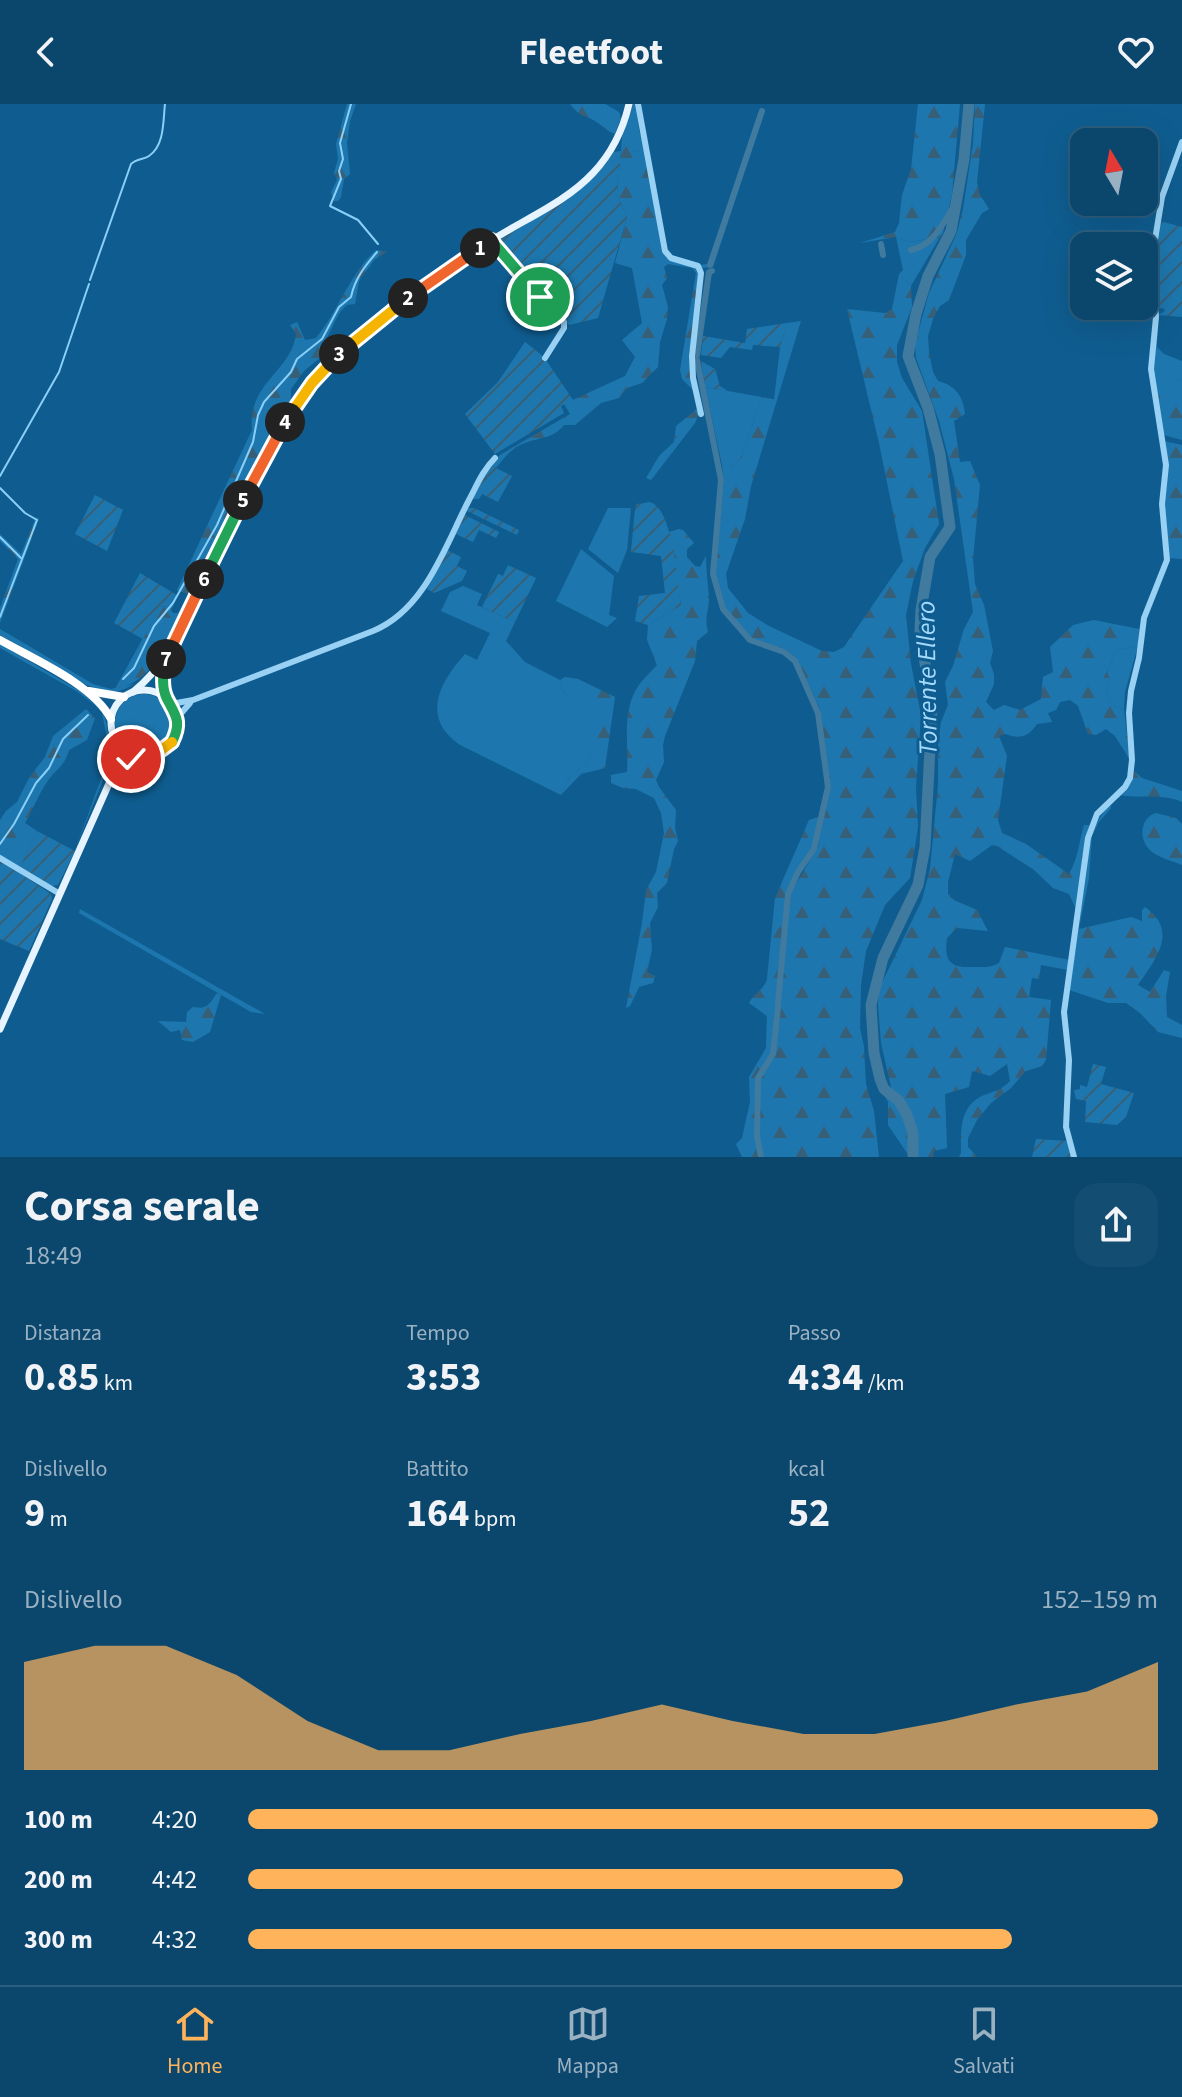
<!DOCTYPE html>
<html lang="it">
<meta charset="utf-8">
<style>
:root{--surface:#0b466c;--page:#144d72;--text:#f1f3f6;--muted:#9ab1c2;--line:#2b5e7f;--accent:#ffb45b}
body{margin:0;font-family:"Source Sans 3",sans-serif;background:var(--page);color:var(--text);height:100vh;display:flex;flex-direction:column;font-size:30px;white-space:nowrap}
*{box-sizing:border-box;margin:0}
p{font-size:26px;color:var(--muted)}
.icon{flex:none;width:44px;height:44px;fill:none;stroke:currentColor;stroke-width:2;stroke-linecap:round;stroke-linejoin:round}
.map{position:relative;height:1053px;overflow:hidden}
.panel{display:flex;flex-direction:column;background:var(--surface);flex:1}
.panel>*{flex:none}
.needle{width:52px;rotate:350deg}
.fabs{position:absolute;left:1070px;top:24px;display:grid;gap:16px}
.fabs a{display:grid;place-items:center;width:88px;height:88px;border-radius:16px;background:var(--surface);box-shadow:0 8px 32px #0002,0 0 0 2px var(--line);font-size:40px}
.pin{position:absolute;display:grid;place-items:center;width:68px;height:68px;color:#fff;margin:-34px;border:4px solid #fff;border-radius:50%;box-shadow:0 2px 8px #0007}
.km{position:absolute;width:40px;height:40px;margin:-20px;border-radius:50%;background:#222;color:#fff;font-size:22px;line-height:40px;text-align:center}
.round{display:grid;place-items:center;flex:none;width:84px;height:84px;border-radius:24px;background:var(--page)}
.overview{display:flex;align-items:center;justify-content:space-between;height:136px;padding:0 24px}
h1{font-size:44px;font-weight:700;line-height:60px}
.stats{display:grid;grid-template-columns:repeat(3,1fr);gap:12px;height:136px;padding:8px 24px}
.stats div{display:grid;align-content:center}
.stats b{font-size:40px;font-weight:700}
.stats small{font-size:22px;font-weight:400}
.stats p{font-size:22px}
.chart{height:224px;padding:16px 24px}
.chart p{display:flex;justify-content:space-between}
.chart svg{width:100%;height:144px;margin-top:8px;fill:var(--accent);opacity:.7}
ul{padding:0 24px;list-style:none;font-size:26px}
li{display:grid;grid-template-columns:128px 96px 1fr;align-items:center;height:60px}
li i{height:20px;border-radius:10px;background:var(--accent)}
header{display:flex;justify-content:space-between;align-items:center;height:104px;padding:0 24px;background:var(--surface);font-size:36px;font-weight:700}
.menu{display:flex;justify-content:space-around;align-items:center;height:112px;border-top:2px solid var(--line);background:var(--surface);font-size:22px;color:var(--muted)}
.menu a{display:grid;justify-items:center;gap:4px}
.menu .on{color:var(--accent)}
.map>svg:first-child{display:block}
</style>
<header><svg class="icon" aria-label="back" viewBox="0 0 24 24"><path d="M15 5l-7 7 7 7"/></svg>Fleetfoot<svg class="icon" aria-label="heart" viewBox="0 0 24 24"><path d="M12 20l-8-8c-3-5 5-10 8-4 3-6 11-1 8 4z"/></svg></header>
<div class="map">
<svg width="1182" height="1053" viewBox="0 0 1182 1053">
<defs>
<pattern id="forest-firs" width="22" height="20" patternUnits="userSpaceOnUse" patternTransform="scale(2)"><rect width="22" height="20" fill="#1d77ae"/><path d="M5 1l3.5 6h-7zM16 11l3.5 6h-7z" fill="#375f78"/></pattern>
<pattern id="garden-furrows" width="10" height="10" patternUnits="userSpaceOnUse" patternTransform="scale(2)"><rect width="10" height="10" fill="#1d77ae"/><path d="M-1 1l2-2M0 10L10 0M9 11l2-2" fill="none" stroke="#375f78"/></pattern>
</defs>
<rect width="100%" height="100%" fill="#0f5d90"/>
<!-- green -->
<g fill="#1d77ae">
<path d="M633,0H636L639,26L644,40L640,47L633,48L631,40H625L621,47L622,33Z"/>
<path d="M896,133L910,138L940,133L911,182L899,170L903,166Z"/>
<path d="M1158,214L1157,243L1164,250L1182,257V276L1176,275L1157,294L1153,259Z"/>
<path d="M801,217L777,296H774L780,243L787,219Z"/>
<path d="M705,283L762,293L742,352L729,365L722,361Z"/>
<path d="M608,404H631L627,446L618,469L588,445Z"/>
<path d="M581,445L614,472L609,511L617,514L607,523L556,497Z"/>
<path d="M463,482L482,490L477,501L515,518L506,537L525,558L560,576L564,589L608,611L588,657L570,673L561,691L460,641C420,614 440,578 465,550L477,556L490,529L441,507L450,488Z"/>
<path d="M0,525L93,580L111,585L134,580C127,584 120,588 111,588C87,588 24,544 0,531Z"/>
<path d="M0,540L80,587L104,608L110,640L109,661L77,741L107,658L109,644L102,609L95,601L78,588L0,544Z"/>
<path d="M1138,542L1125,588L1124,605L1115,603L1106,588L1110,576L1107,568L1116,546Z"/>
<circle cx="144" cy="619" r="29"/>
<path d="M1110,700L1111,704L1099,718L1092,732L1089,774L1079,825C1084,787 1082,729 1110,700Z"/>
<path d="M80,805L265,910L251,908L79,809Z"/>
</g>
<!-- forest -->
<g fill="url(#forest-firs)">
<path d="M347,0H356L350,17L347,39L350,70L344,75L341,93L338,97H334L331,88L337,76L334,69L338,55L336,40Z"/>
<path d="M570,0H605L619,8L621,14L615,30C607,27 605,24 598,19C586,10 583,16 570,0Z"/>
<path d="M918,0H960L952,90L943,129L940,133L910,138L896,133L860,139L895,128L899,119L902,91L911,65Z"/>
<path d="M975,0H985L977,78L980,91L989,105L982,109L966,136V151L949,196L940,202L933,215L928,232L929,249L933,268L938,277C956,282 963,292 965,310L954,317L960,358L970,357L980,381L973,455L975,480L984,501L993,547L990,559L994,570V580L986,598L994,606L1004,601L1020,606L1041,595L1043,573L1053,568L1050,543L1073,521L1094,516L1139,525L1138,542L1116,546L1107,568L1110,576L1106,588L1115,603L1124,605L1130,656L1115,632L1106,625L1096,631L1088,630L1078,602L1070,596L1060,598L1056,606L1048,609L1052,618L1037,620C1029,632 1020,636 1006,630L999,632L1007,652L998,716L1002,729L1026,740L1069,770C1078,755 1079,738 1084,721H1089L1076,805L1069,790L1053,784L1033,765L997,742L992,741L970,757L955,750L948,778V790L954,796L977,806L988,827L957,824L947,834C944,857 950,864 972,863C982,863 991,864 999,859L1005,843L1070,856L1068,866L1041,861L1039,875L1032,874L1029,893L1051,896L1046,956L1042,962L1026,967L1011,984L991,999L977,1016L968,1034V1043L977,1053H959L961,1049C961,1028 959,1003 982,992C992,988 1002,986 1010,977L1007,960L990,972L972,967L969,983L945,990L947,1044L934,1047L933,1053H916V1037L910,1009L891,983L881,939L878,900L880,883L922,796L930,765L938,681V641L941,618L948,601L945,578L953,562L964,525L973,508L954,375L939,317L916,254L915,240L929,189L957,129L963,105L973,40Z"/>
<path d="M758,9H764L713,163L702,164L699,161L708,160Z"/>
<path d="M625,40H632L633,48L639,47V40H644L661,142L666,152L694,162L699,169L689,251L694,287L682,275L680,266L696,169L692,164L668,160L664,163L667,174L662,181L668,203L667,215L660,238L658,263L642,279L627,284L619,294L601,299L575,321H564C553,335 540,333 525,339C512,343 504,354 496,364L490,361L500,351L570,310L564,300L625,272L635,253L622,236L642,219L632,164L615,159L627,113L617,90L621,47Z"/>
<path d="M376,146L387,148L374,156L359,177L355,200L347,201C334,211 332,231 320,243L326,249L304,267L291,285V297L257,353L190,491L177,486L252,326C247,279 292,267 296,230L290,221L297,218L305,236L316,234C339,206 349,171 376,146Z"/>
<path d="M899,170L911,182L912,203L897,241V258L902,274L922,307L939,420L925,444L913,477L906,511L911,560L921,611L916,684L918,723L910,774L885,801L866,847L861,881L860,924L864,943L866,980L874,1007L879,1053H762L759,1033V976L775,949L790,790L818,743L830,678L820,605L798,558L788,547L752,534L724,504L715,469L724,377L722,361L730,364L742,352L762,293L777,296L751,382L745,415L726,470L728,484L748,509L769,522L822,547L834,548L844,543L903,457L879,339L847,205L885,209L892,205Z"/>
<path d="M1176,275L1182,276V336L1164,331L1157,294L1170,278Z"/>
<path d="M698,304V312L695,319L651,376L646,374L659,352L674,338L676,322Z"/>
<path d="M1164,337L1182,341V455L1169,454L1165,415Z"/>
<path d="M36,413L39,415L0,519V504L18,455L0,437V430L21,450Z"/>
<path d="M679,425L683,426L694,439L687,445V453L695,462L700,463L706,452C706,467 708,480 709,494C709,507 704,513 708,528L697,537L695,557L665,632L663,641L664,658L656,676L659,683L676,706L675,724L678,737L674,745L667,779L657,789L658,803L650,819L652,846L647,868L655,872L653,879L639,883L630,902L626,904L642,819L646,786L656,768L664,729L661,709L654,694L636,685L623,684L611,679V671L627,668C629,637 620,600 644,575C648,570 653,566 657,561L647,536L648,521L681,501L669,428Z"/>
<path d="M175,490L178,492L171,506L173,509H178L185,496V500C169,534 157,577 115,585L160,503L169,502Z"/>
<path d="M565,573L578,575L615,593L605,664L581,670L561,691L570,673L588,657L607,611L564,589L560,576Z"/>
<path d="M86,605L95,614L87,636L69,646C64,664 56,664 47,678C38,691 33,706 25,719L37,727L20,764L0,752V716L6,707L17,698L29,674L45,653L53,632Z"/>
<path d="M1134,667L1142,674L1182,687V698C1161,689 1141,695 1120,691L1131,679Z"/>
<path d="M1156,709L1176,714L1182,720V761C1173,757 1159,754 1151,747C1138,735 1140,714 1156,709Z"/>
<path d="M821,712L811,746L796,767L786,792L772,948L757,976L756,1032L760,1053H742L736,1040L742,1034L750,998L749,973L766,944L767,912L749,899C754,889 764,886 767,875L775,794L809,716Z"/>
<path d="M1145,803C1179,827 1156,855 1138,881L1150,888L1164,866L1170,868L1166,892L1167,913L1182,921V934L1158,928L1140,909L1126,899H1108L1069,886L1079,825L1131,813L1142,817V806Z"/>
<path d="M217,889L221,891L210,928L193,938L182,936L180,926L171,928L158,917L186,918L187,908L193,903C208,906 209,900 217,889Z"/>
<path d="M885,993C909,1002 911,1029 909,1052L888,1021V998Z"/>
</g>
<!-- garden -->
<g fill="url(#garden-furrows)">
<path d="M621,47L617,90L627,113L598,214L569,221L524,173L496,138C539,112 585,90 614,48Z"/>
<path d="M1160,117L1182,123V213L1158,211L1165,207L1163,204L1158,205L1154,157Z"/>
<path d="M787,219L780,243L753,241L752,246L730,243L721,254L701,251L703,232L745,239L747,225Z"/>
<path d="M525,238L544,253L573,296L561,302L564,309L495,350L465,310L498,278Z"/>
<path d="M701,257L715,265L720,282L728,287L705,283Z"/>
<path d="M490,361L512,372L498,398L482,390L479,395H472Z"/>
<path d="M95,391L123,406L107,447L75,430Z"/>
<path d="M650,398C674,406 677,478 681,501L648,521L635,517L639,492L665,489L661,452L631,448L635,405L637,400Z"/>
<path d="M469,404H474L519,426L517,431L467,407Z"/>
<path d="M465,411L499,428L496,434L479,426L473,438L456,430Z"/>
<path d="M447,446L461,453L457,462L467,467L462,477L434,489L427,485Z"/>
<path d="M508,461L536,474L515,518L482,503L498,470L503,472Z"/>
<path d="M140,469L175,490L169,502L160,503L143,535L114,519Z"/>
<path d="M37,727L75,747L58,781L51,782L20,764Z"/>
<path d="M0,756L51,790L52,795L29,847L0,835Z"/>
<path d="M1093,960L1106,963L1101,980L1134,989L1126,1013L1117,1021L1085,1018L1086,997L1076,995L1074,986L1080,985V981L1087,983Z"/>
<path d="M1036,1035L1068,1037L1072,1053H1032Z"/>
</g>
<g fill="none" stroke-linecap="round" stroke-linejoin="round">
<!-- stream -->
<g stroke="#89cff8" stroke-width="2">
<path d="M351,0L340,39L343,55L339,67L341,75L330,102L358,116L378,140"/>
<path d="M90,176L131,60C137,54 143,56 149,52C165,41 163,16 165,0"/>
<path d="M0,372L59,268L89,180"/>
<path d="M0,384L25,409L37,416L0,513"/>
<path d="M0,433L21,454"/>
<path d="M123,575L134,564L154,522L173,499L217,421L253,338L258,311L264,298L291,268L297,255L322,235L339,203L351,193C355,174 365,162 377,148"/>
<path d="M0,740L14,720L36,679L49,664L63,635L88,611"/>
</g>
<!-- canal -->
<g stroke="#407a9f" stroke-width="6">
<path d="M881,140L883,151"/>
<path d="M911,146C935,141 943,118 956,99"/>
<path d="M710,161L762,7"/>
<path d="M697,251L709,168L712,167"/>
<path d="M697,256L721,376L713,470L723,505L750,536L784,548L795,557L818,609L828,683L814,745L798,768L788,790L778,899"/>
<path d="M761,1053L757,1032L758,974L773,950L778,903"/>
</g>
<!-- river -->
<path stroke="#407a9f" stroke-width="11" d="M913,1053V1029L907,1011L899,997L884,985L880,975L874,949L871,901L883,854L918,781L925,743L932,604L920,527L921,506L930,453L950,423L940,350L928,304L908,252L916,210L928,172L951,127L964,55L969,0"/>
<!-- minor -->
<g stroke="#98d1f4" stroke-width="6">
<path d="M638,0L665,147L671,154L698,162L701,169L692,252L693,274L701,310"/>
<path d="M491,136L506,156L564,218V224L545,254"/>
<path d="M171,600L193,596L373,527C425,506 445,442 469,396C477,381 483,366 495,354"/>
<path d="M177,614L190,599"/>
<path d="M0,754L60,790"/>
<path d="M1074,1053L1066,1023L1069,956L1064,908L1088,734L1097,710L1125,683L1130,674L1132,656L1129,609L1131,587L1139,554L1144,514L1167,456L1162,400L1166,361L1151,265L1156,213L1152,154L1162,93L1182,38"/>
</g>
<!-- major -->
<g stroke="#e5f4ff" stroke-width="7">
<path d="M165,557L163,579L167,594"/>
<circle cx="144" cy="619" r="33"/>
<path d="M133,588C170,558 181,522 201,482C240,403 274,316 336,252C382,207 438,170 492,136C525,115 566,98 593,69C612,49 623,26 629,0"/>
<path d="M112,673L125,659L137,652"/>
<path d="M0,925L111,675L113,633"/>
</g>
<!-- highway -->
<g stroke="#fff" stroke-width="8">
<path d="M0,536C33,555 93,580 111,615"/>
<path d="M89,587L124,593"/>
</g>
</g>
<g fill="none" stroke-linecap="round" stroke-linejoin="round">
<defs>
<path id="split-1" d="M480,144L491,136L540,193"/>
<path id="split-2" d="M408,194L480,144"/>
<path id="split-3" d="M339,250L408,194"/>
<path id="split-4" d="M285,318L312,279L339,250"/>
<path id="split-5" d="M243,396L285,318"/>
<path id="split-6" d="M204,475L243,396"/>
<path id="split-7" d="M166,555L204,475"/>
<path id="split-8" d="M166,555C163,567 161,583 167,595C176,612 182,618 172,638"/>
<path id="split-9" d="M131,655L156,650L172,638"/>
</defs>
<!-- split-1 casing -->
<use href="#split-1" stroke="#fff" stroke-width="16"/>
<!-- split-2 casing -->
<use href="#split-2" stroke="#fff" stroke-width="16"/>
<!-- split-3 casing -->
<use href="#split-3" stroke="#fff" stroke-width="16"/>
<!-- split-4 casing -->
<use href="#split-4" stroke="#fff" stroke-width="16"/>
<!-- split-5 casing -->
<use href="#split-5" stroke="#fff" stroke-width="16"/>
<!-- split-6 casing -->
<use href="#split-6" stroke="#fff" stroke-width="16"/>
<!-- split-7 casing -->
<use href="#split-7" stroke="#fff" stroke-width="16"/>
<!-- split-8 casing -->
<use href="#split-8" stroke="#fff" stroke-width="16"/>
<!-- split-9 casing -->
<use href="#split-9" stroke="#fff" stroke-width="16"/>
<!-- split-1 -->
<use href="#split-1" stroke="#22a559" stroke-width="10"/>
<!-- split-2 -->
<use href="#split-2" stroke="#f0652b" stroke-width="10"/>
<!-- split-3 -->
<use href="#split-3" stroke="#f5b400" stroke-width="10"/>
<!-- split-4 -->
<use href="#split-4" stroke="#f5b400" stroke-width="10"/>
<!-- split-5 -->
<use href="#split-5" stroke="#f0652b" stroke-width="10"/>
<!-- split-6 -->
<use href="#split-6" stroke="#22a559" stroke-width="10"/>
<!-- split-7 -->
<use href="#split-7" stroke="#f0652b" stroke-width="10"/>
<!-- split-8 -->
<use href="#split-8" stroke="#22a559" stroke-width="10"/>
<!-- split-9 -->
<use href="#split-9" stroke="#f5b400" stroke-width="10"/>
</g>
<g text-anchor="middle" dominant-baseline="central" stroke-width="6" stroke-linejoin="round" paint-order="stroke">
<!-- water labels -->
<g font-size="26" font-style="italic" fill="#a4dafb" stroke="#0f5d90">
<text transform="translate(927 574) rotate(-91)">Torrente Ellero</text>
</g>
</g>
</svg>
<div class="fabs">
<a><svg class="needle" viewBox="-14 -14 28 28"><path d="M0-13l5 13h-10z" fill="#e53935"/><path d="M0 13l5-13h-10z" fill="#9ab1c2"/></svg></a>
<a><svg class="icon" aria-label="layers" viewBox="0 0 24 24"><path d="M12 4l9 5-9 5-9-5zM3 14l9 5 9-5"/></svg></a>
</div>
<div class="pin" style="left:540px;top:193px;background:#1e9e55"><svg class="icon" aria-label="arrive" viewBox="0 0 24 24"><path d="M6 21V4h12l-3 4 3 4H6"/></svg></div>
<div class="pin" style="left:131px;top:655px;background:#d93025"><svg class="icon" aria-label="check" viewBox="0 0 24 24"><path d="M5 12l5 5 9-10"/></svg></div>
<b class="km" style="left:480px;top:144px">1</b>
<b class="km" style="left:408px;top:194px">2</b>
<b class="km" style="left:339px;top:250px">3</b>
<b class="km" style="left:285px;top:318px">4</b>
<b class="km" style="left:243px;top:396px">5</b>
<b class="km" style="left:204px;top:475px">6</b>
<b class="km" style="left:166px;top:555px">7</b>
</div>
<section class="panel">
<div class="overview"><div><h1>Corsa serale</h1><p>18:49</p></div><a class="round"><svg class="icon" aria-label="share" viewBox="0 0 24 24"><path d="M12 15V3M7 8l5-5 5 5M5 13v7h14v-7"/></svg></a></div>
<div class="stats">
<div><p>Distanza</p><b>0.85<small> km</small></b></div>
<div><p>Tempo</p><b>3:53</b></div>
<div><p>Passo</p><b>4:34<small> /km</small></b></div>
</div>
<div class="stats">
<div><p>Dislivello</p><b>9<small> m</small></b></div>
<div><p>Battito</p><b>164<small> bpm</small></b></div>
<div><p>kcal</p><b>52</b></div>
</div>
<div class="chart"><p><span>Dislivello</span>152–159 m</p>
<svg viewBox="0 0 160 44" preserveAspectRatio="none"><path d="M0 44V11L10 6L20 6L30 15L40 29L50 38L60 38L70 33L80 29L90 24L100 29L110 33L120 33L130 29L140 24L150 20L160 11V44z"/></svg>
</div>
<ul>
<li><b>100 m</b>4:20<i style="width:100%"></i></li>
<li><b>200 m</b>4:42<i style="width:72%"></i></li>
<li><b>300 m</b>4:32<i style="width:84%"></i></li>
</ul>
</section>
<nav class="menu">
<a class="on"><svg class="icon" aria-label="home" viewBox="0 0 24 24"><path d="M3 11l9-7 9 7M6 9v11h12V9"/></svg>Home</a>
<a><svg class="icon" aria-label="map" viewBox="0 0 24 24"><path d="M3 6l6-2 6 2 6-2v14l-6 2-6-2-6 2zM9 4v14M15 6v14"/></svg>Mappa</a>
<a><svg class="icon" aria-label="saved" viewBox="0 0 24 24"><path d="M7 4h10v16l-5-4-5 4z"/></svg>Salvati</a>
</nav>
